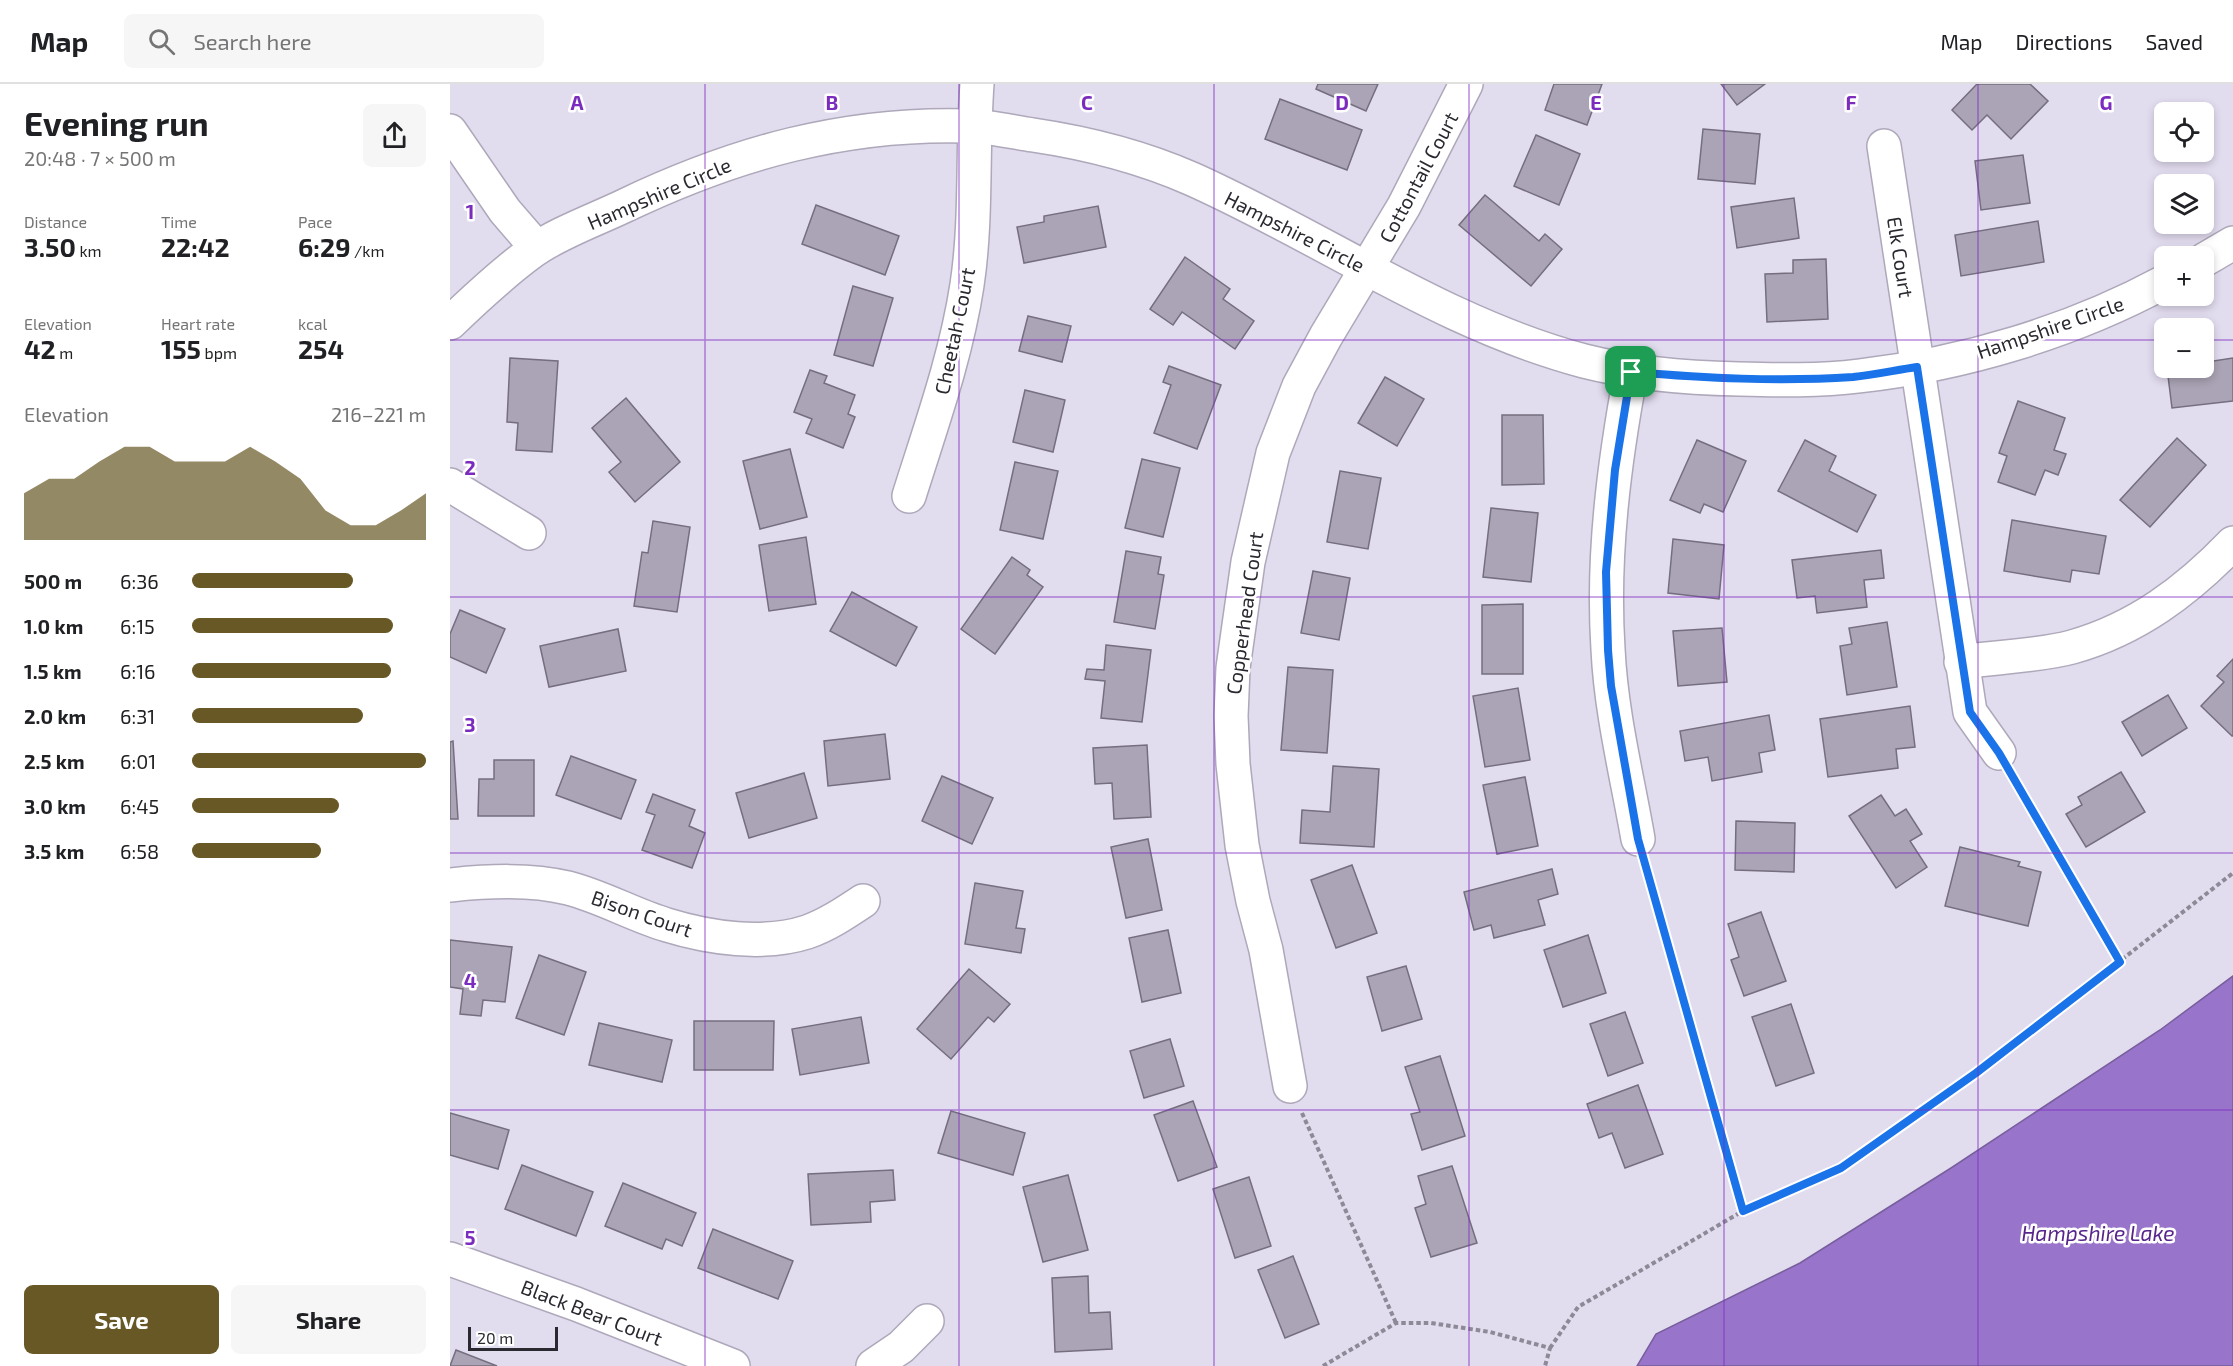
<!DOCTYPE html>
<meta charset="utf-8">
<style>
:root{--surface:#fff;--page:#f6f6f6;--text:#202124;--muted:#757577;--line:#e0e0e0;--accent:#685825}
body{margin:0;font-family:"Exo 2",sans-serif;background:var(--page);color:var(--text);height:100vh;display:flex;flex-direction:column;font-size:22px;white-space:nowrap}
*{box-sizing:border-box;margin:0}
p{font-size:20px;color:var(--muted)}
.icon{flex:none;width:33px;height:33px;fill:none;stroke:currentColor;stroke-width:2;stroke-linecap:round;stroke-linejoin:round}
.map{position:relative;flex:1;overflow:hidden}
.drawer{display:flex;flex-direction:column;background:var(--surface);width:450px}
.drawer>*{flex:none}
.tools{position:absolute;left:1704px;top:18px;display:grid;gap:12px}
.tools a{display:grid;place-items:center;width:60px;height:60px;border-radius:9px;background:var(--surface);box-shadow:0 3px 9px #0003;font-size:30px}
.scale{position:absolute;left:18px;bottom:15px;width:90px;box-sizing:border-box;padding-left:6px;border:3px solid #2b2930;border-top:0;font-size:16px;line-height:21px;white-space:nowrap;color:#2b2930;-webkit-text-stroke:4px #fff;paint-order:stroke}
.pin{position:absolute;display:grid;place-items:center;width:51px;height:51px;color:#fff;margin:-26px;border-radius:12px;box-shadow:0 3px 9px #0006}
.round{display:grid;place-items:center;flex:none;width:63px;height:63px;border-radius:9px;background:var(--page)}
.headline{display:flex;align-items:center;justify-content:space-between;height:102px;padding:0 24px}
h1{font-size:33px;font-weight:700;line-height:45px}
.stats{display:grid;grid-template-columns:repeat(3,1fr);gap:9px;height:102px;padding:6px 24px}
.stats div{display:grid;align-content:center}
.stats b{font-size:26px;font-weight:700}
.stats small{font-size:16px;font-weight:400}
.stats p{font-size:16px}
.chart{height:168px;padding:12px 24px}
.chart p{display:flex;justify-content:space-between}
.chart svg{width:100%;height:108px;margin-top:6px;fill:var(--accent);opacity:.7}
.action{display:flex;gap:12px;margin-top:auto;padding:12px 24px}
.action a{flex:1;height:69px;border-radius:9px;background:var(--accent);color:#fff;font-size:24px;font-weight:700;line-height:69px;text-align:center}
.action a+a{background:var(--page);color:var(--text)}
ul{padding:0 24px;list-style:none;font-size:20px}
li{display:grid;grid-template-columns:96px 72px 1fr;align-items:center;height:45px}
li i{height:15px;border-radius:8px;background:var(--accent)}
header{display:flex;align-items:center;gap:36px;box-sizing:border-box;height:84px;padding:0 30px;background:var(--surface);border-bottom:2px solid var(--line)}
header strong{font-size:28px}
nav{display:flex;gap:33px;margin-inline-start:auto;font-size:21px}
.search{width:420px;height:54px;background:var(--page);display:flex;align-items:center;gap:15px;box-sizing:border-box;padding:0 21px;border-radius:9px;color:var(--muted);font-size:22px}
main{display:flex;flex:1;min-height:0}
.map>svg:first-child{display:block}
</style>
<header>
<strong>Map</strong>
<div class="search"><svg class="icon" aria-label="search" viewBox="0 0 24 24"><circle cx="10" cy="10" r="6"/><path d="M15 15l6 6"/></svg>Search here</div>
<nav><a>Map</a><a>Directions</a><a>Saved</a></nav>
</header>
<main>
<section class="drawer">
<div class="headline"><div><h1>Evening run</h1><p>20:48 · 7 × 500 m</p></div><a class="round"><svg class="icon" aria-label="share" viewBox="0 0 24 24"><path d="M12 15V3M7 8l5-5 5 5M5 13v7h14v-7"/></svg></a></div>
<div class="stats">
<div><p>Distance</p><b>3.50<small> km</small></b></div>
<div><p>Time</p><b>22:42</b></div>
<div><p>Pace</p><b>6:29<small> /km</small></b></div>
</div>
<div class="stats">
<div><p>Elevation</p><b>42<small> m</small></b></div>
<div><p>Heart rate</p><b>155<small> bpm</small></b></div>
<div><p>kcal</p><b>254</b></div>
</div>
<div class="chart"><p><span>Elevation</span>216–221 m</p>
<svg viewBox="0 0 160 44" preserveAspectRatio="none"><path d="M0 44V25L10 19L20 19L30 12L40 6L50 6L60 12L70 12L80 12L90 6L100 12L110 19L120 32L130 38L140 38L150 32L160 25V44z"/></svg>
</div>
<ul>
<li><b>500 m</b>6:36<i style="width:69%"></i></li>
<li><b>1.0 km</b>6:15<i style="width:86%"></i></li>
<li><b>1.5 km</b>6:16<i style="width:85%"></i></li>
<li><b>2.0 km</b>6:31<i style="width:73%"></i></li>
<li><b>2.5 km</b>6:01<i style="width:100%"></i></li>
<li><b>3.0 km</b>6:45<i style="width:63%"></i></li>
<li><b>3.5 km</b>6:58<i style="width:55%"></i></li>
</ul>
<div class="action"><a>Save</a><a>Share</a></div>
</section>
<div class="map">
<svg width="1783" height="1282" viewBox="0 0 1783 1282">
<rect width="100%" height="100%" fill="#e2dcef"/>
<!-- water -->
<path fill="#9874ca" stroke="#775e9c" stroke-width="1.5" d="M1783,892V1282H1187L1206,1250L1350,1179L1501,1084L1710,946Z"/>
<!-- building -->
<g fill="#aba4b6" stroke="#746e7f" stroke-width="1.5">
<path d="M868,0H928L916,27L866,5Z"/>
<path d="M1104,0H1152L1137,41L1095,26Z"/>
<path d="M1271,0H1315L1287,21Z"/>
<path d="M1527,0H1580L1598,17L1561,55L1537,31L1522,46L1502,26Z"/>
<path d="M830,15L912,46L897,86L815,55Z"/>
<path d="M1253,45L1310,50L1305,100L1248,95Z"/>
<path d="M1086,51L1130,70L1109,121L1064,102Z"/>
<path d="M1573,71L1580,119L1531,126L1525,77Z"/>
<path d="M1035,111L1089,157L1095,150L1112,165L1081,202L1009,141Z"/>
<path d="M1344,114L1349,154L1287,164L1281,123Z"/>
<path d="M366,121L449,152L435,191L352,160Z"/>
<path d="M648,122L656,163L574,179L567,143L594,138V132Z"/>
<path d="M1588,137L1594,178L1511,192L1505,151Z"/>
<path d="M735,173L780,205L773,215L804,237L785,265L732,228L723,241L700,225Z"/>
<path d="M1376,175L1378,235L1317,238L1315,190L1343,189V176Z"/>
<path d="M403,202L443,214L423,282L384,271Z"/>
<path d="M578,232L621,242L612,278L569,267Z"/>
<path d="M1755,263L1757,278L1783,274V317L1722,324L1717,284H1754Z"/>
<path d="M60,274L108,277L102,368L66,366L68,339L57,338Z"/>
<path d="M719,282L771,301L747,365L704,349L721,301L713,298Z"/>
<path d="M360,286L377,292L374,299L405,311L398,330L405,333L393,364L356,349L362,335L344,328Z"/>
<path d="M935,293L974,315L947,362L908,339Z"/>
<path d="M575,306L615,316L603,368L563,358Z"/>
<path d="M176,314L230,378L185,418L159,388L171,378L142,344Z"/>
<path d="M1568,317L1615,334L1604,366L1616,370L1608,391L1595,386L1585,411L1548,398L1557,372L1549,369Z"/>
<path d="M1052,331H1093L1094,400L1052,401Z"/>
<path d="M1727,354L1756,381L1700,443L1670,416Z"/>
<path d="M1247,356L1296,377L1273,428L1254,420L1250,429L1220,416Z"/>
<path d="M1355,356L1386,372L1379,387L1426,411L1407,448L1328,407Z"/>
<path d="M340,365L357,433L310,445L293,377Z"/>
<path d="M692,375L730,384L713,453L675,444Z"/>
<path d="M565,378L608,387L593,455L550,446Z"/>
<path d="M890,387L931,394L918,465L877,458Z"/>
<path d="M1041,424L1088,429L1081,498L1033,493Z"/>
<path d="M1562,436L1656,452L1649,490L1622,486L1620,498L1554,487Z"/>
<path d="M203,437L240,443L227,528L184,522L192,468L198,469Z"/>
<path d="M356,453L366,520L319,527L309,461Z"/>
<path d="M1223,455L1274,461L1269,515L1218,509Z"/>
<path d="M1431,466L1434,494L1414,496L1417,523L1367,529L1365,512L1347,514L1342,476Z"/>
<path d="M676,467L711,473L708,490L714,491L705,545L664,538Z"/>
<path d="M562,473L580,486L577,491L593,503L545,570L511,545Z"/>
<path d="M863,487L900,494L889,556L851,549Z"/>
<path d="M402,508L467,543L446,582L380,547Z"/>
<path d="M1073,520V590H1032V521Z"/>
<path d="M10,526L55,545L36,589L0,573V550Z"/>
<path d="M1437,538L1447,603L1397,611L1390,562L1402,560L1399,544Z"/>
<path d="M1272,544L1277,598L1228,602L1223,547Z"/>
<path d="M168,545L176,587L99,603L90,562Z"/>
<path d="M656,561L701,566L692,638L651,634L655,597L635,595L637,585L654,586Z"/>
<path d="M1783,575V652H1782L1751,622L1774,598L1767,592Z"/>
<path d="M838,583L883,586L877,669L831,666Z"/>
<path d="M1068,604L1080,676L1035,683L1023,612Z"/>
<path d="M1718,611L1737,644L1692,672L1672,638Z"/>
<path d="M1460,622L1465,663L1446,665L1448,684L1378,693L1370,635Z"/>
<path d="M1319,631L1325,666L1309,669L1312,688L1262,697L1258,673L1235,677L1230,647Z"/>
<path d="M435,650L440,695L378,702L374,657Z"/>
<path d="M3,657L8,735H0V658Z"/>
<path d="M697,661L701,733L664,735L662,699L645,700L643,664Z"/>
<path d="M121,672L186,696L171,735L106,711Z"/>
<path d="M44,676H84V732H28L29,695H44Z"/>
<path d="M883,682L929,685L924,763L850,759L852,726L880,728Z"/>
<path d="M1671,688L1695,728L1636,763L1616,730L1632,721L1628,713Z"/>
<path d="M354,689L367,734L299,754L286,709Z"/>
<path d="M492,692L543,714L522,760L472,737Z"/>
<path d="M1075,693L1088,762L1047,770L1033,701Z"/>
<path d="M203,710L245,726L239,742L255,749L242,784L192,766L205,731L196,728Z"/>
<path d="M1431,711L1445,732L1456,725L1472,750L1460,757L1477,783L1446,804L1399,732Z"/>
<path d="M1286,737L1345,739L1344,788L1285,786Z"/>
<path d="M698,755L712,826L676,834L661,763Z"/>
<path d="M1510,763L1570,778L1568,782L1591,788L1578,842L1495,822Z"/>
<path d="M902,781L927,849L886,864L861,796Z"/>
<path d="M1102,785L1108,810L1088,816L1095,841L1044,854L1041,841L1024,846L1014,808Z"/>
<path d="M525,799L573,807L566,844L575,845L571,869L515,860Z"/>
<path d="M1311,828L1336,897L1294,912L1281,876L1289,873L1278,840Z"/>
<path d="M718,846L731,909L692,918L679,854Z"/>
<path d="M1138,851L1156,909L1113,923L1094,866Z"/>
<path d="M0,856L62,863L55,918L33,916L31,932L10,930L13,905L0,903Z"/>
<path d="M89,871L136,888L114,951L66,934Z"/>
<path d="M956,882L972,935L932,947L917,893Z"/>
<path d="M519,885L560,920L544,938L538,933L501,975L467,945Z"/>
<path d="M1341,920L1364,989L1326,1002L1302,933Z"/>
<path d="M1175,928L1193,979L1158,992L1140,940Z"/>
<path d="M411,933L419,979L350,991L342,945Z"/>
<path d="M244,937H324L323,986H244Z"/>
<path d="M149,939L222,956L212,998L139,981Z"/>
<path d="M720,955L734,1002L694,1014L680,967Z"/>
<path d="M990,972L1015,1052L972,1066L961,1030L970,1028L955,983Z"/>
<path d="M1188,1001L1213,1070L1175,1084L1162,1049L1149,1054L1137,1020Z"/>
<path d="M743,1017L767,1083L728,1097L704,1031Z"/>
<path d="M501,1027L575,1049L563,1091L488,1069Z"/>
<path d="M0,1029L59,1046L48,1085L0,1071Z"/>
<path d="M72,1081L143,1108L126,1152L55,1125Z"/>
<path d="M1002,1082L1027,1159L981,1173L965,1124L976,1120L968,1092Z"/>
<path d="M443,1086L445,1116L420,1118L421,1138L361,1141L358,1090Z"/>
<path d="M618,1091L638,1166L593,1178L573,1103Z"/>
<path d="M799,1093L821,1162L785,1174L763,1105Z"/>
<path d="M173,1099L246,1129L232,1162L216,1155L212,1165L155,1142Z"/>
<path d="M263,1145L343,1177L328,1215L248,1184Z"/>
<path d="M843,1172L869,1240L835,1254L808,1186Z"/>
<path d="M638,1192L639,1229L660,1228L662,1265L605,1268L602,1194Z"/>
<path d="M6,1266L47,1282H0Z"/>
</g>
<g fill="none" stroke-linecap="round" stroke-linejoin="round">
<defs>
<g id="minor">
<path d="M0,47L55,127L87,164"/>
<path d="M1434,62L1520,628L1549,669"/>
<path d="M1754,176L1783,159"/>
<path d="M0,239C26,214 54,188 83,167C106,150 147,135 174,122C285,69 395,38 520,42C541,43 562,48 583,51C637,59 692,73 742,95C874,154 994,240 1134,277C1185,290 1237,294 1289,295C1329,296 1369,297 1409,292C1514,280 1621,248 1714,198"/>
<path d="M1181,288C1164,379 1152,472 1158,565C1161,629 1177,692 1188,755"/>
<path d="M0,401L79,449"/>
<path d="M459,412C481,342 506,273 517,201C527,135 522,66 527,0"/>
<path d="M1511,578C1546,573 1589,572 1622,563C1686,545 1737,507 1783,459"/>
<path d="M0,801C39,797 80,795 118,804C153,813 183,831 217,841C259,854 314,862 357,848C377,841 395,829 413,817"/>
<path d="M840,1002L816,866L803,817L792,761L783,680L781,632L783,584L798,478L823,369L849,302L876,252L954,122L1016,0"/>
<path d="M0,1175L126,1220L283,1282"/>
<path d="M423,1282L451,1263L477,1237"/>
</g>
</defs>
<!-- minor casing -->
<use href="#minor" stroke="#aea8ba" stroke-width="36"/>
<!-- path -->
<g stroke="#8d8996" stroke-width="4" stroke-dasharray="4.5 3" stroke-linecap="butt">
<path d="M1564,694L1670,878"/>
<path d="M1197,784L1293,1127"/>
<path d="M852,1029L946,1239"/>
<path d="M1100,1264L1128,1223L1293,1127L1391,1084L1526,989L1783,789"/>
<path d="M873,1282L946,1239H981L1040,1248L1100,1264L1095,1282"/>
</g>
<!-- minor -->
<use href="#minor" stroke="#fff" stroke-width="33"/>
</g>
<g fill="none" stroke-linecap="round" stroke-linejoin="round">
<defs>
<path id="route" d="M1467,283L1520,628L1549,669L1670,878L1526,989L1391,1084L1293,1127L1188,755L1161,602L1158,566L1156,488L1165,386L1181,288C1255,294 1328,298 1403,293C1424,291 1446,286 1467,283Z"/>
</defs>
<!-- route casing -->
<use href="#route" stroke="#fff" stroke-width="12"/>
<!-- route -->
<use href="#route" stroke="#1a73e8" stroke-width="8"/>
</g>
<!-- grid -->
<path fill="none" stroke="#7b2cbf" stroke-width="1.5" stroke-opacity="0.55" d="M255,0V1282M509,0V1282M764,0V1282M1019,0V1282M1274,0V1282M1528,0V1282M0,256H1714M1754,256H1783M0,513H1783M0,769H1783M0,1026H1783"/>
<g text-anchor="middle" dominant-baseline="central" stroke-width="5" stroke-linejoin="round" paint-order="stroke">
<!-- street labels -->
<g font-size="20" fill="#2b2930" stroke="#fff">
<text transform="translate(968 93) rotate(-62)">Cottontail Court</text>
<text transform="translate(209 109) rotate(-23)">Hampshire Circle</text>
<text transform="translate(845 147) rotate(27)">Hampshire Circle</text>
<text transform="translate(1451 173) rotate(81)">Elk Court</text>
<text transform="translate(1600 243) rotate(-19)">Hampshire Circle</text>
<text transform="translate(504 247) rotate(-78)">Cheetah Court</text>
<text transform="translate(794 529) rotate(-82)">Copperhead Court</text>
<text transform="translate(192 829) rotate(19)">Bison Court</text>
<text transform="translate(142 1228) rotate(21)">Black Bear Court</text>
</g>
<!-- water labels -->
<g font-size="21" font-style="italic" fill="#57258b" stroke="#fff">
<text x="1648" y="1148">Hampshire Lake</text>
</g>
</g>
<g font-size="20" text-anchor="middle" font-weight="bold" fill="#7b2cbf" stroke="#fff" stroke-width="5" stroke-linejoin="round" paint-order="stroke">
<text x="127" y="26">A</text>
<text x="382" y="26">B</text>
<text x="637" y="26">C</text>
<text x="892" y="26">D</text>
<text x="1146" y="26">E</text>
<text x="1401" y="26">F</text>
<text x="1656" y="26">G</text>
<text x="20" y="135">1</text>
<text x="20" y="391">2</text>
<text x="20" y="648">3</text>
<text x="20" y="904">4</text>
<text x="20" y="1161">5</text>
</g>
</svg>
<div class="tools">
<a><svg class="icon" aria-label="locate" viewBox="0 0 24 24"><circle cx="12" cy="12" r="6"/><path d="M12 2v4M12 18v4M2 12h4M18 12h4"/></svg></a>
<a><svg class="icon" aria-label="layers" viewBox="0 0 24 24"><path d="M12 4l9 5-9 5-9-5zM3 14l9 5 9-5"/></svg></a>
<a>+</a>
<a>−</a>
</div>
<div class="scale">20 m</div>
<div class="pin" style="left:1181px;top:288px;background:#1e9e55"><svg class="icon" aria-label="arrive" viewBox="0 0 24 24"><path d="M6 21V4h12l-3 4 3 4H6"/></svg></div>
</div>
</main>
